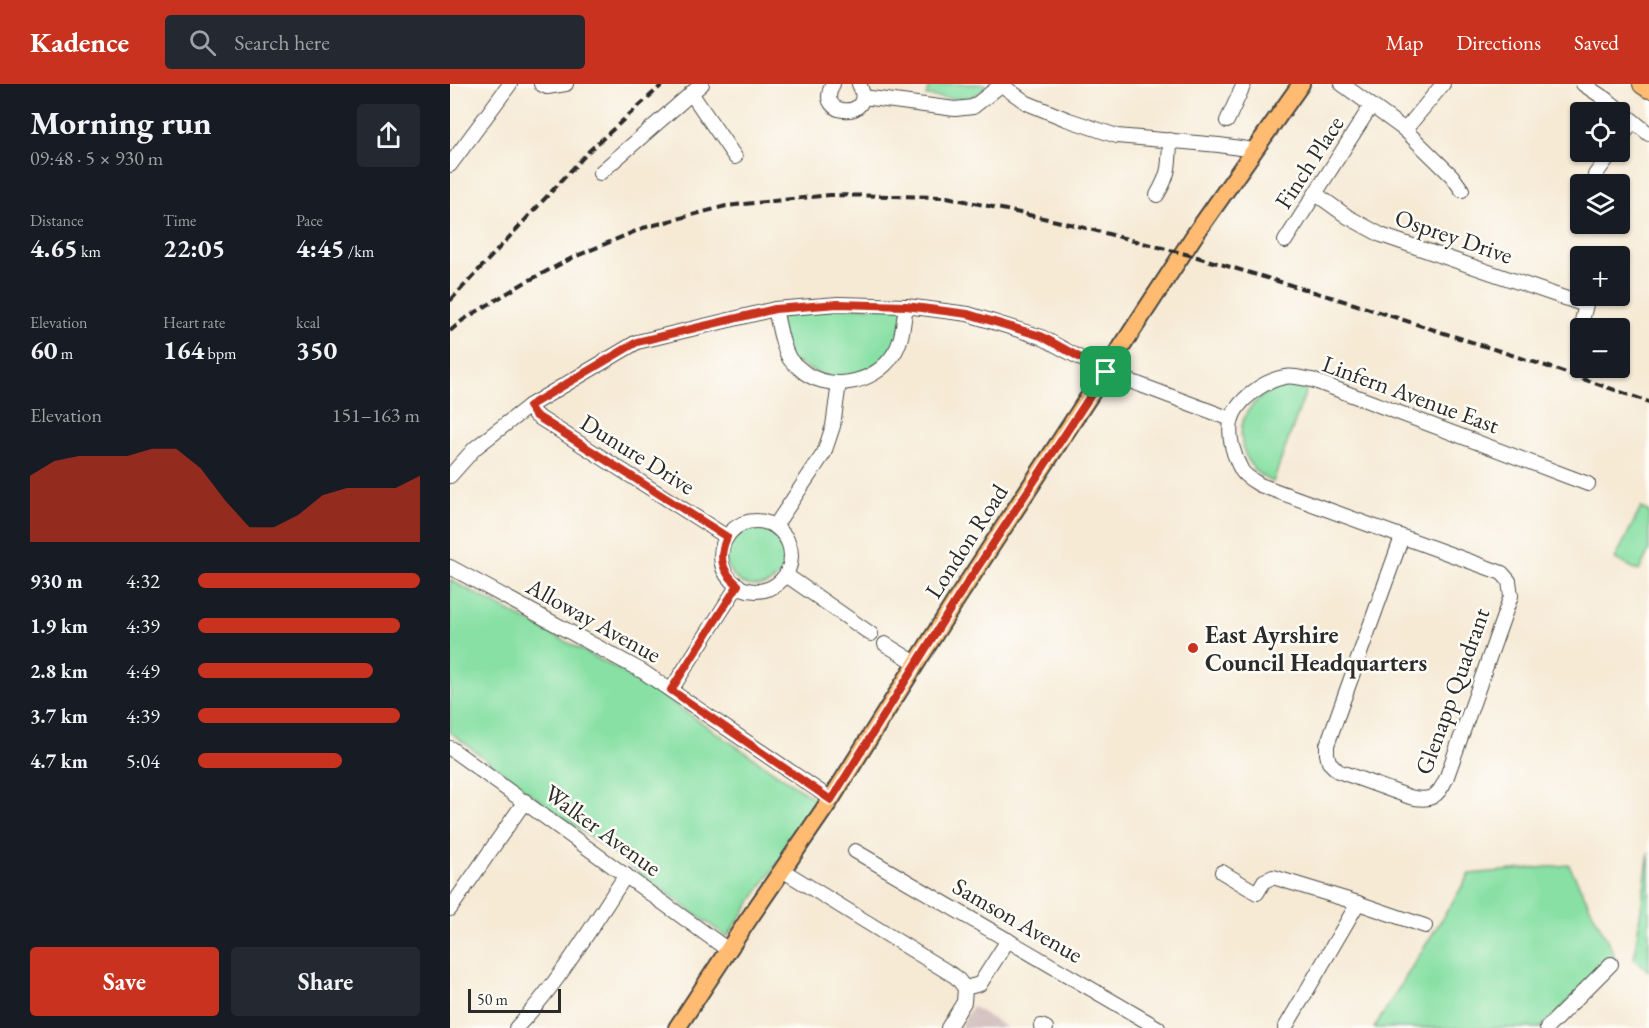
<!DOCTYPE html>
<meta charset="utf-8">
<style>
:root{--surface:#171b24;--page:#242831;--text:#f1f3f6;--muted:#9ea1a6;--accent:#c8321e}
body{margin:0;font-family:"EB Garamond",serif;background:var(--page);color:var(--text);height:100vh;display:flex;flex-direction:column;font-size:22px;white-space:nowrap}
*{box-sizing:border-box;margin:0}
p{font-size:20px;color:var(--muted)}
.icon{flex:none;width:33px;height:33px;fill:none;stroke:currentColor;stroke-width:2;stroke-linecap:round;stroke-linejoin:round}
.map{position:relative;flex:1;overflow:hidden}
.drawer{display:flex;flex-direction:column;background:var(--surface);width:450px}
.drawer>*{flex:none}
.tools{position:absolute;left:1120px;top:18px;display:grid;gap:12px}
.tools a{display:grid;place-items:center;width:60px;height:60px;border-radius:6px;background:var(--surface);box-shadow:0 2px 4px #0004;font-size:30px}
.scale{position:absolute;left:18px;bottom:15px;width:93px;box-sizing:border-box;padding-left:6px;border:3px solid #2b2b2b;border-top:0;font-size:16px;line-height:21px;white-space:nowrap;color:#2b2b2b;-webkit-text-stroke:4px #fdfcf7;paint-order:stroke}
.pin{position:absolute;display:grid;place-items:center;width:51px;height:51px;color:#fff;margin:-26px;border-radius:12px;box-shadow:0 3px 9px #0006}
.round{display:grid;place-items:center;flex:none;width:63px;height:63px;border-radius:6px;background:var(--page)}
.head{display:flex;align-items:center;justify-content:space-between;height:102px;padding:0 30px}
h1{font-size:33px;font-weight:700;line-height:45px}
.metrics{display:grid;grid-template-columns:repeat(3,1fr);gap:9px;height:102px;padding:6px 30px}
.metrics div{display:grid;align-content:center}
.metrics b{font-size:26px;font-weight:700}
.metrics small{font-size:16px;font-weight:400}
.metrics p{font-size:16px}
.chart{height:168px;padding:12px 30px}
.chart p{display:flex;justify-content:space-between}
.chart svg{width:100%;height:108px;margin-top:6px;fill:var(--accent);opacity:.7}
.button{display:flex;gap:12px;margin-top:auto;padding:12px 30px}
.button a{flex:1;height:69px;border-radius:6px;background:var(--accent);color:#fff;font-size:24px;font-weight:700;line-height:69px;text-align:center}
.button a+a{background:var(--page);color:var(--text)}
ul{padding:0 30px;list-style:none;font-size:20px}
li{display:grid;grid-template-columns:96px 72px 1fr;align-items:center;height:45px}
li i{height:15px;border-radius:8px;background:var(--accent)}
header{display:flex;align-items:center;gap:36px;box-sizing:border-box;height:84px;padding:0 30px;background:var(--accent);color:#fff}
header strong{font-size:28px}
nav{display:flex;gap:33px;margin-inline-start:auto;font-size:21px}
.search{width:420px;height:54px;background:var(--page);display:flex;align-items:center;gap:15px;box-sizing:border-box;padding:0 21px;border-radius:6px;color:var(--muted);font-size:22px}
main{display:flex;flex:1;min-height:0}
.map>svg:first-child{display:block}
</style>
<header>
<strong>Kadence</strong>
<div class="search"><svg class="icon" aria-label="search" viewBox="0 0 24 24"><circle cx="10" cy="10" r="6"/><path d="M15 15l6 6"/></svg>Search here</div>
<nav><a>Map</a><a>Directions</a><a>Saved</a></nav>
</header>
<main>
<section class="drawer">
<div class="head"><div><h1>Morning run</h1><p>09:48 · 5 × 930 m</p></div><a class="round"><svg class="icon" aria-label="share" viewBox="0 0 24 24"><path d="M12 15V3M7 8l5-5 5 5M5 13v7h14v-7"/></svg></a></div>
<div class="metrics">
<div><p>Distance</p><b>4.65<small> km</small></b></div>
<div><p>Time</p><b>22:05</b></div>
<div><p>Pace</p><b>4:45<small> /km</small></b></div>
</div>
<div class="metrics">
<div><p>Elevation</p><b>60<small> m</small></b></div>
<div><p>Heart rate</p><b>164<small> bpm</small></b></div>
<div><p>kcal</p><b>350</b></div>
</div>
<div class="chart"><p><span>Elevation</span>151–163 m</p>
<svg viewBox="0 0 160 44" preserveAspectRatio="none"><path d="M0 44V17L10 11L20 9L30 9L40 9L50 6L60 6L70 14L80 27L90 38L100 38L110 33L120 25L130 22L140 22L150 22L160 17V44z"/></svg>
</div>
<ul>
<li><b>930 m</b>4:32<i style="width:100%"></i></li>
<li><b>1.9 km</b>4:39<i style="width:91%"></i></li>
<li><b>2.8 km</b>4:49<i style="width:79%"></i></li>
<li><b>3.7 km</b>4:39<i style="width:91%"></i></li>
<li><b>4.7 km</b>5:04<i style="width:65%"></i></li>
</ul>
<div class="button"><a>Save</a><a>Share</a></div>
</section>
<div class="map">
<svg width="1199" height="944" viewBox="0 0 1199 944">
<rect width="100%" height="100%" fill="#fdfcf7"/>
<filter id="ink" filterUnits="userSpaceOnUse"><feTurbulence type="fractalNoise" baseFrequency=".0167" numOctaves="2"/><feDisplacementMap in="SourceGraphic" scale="12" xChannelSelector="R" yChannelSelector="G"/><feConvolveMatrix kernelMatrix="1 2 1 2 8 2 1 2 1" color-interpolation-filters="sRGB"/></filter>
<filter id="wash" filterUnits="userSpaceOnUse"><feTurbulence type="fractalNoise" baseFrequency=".008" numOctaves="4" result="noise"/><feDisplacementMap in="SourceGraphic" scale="24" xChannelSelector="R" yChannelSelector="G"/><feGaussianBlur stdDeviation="1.35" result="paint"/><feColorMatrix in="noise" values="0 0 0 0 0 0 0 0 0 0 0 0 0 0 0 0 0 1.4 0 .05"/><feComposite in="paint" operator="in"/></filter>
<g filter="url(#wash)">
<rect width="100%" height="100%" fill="#f6ead5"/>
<!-- industrial -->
<path fill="#d1bfbd" d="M522,922L557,944H510Z"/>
<!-- green -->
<g fill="#88e0a4" stroke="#5a8668" stroke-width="1.5">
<path d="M480,0H536C528,22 495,13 476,12Z"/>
<path d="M456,222L451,256L431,285L389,299L340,276L325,225Z"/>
<path d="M835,300L851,302L857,304L823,398C817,395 808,391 804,385C790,368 786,342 800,324C809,312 822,306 835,300Z"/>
<path d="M1191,424L1199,428V466L1189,487L1165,475Z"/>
<circle cx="306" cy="472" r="30"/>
<path d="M0,496L188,596L369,718L277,853L81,710L0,648Z"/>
<path d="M1199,768V887L1184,875Z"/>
<path d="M1119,781L1165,872L1091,944H924L1020,790Z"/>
</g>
</g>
<g filter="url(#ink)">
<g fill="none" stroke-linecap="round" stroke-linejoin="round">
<defs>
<g id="minor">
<path d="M91,0L97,3L116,0"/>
<path d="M383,0C363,34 428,36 409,0"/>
<path d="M550,0L577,19L616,35L667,52L769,61L804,66"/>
<path d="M892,0L955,46L1002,92L1012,106"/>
<path d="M1133,0L1160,18L1199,50"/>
<path d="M241,9L285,73"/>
<path d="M413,13L505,25L523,23L551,1"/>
<path d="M777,37L794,0"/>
<path d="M955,46L993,0"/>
<path d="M1170,56L1183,37"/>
<path d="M0,81L60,0"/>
<path d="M150,89L252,0"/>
<path d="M1145,91L1162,68"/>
<path d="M866,110L898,133L931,151L1135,221"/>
<path d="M707,111C720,89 719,81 720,56"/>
<path d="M835,157L921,22"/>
<path d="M325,225C329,241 331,260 339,274C341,278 346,281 349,284C375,309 424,301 443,271C453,257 453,239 456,222"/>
<path d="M1131,241L1138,212"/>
<path d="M79,322L85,331L277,453"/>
<path d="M0,392L25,364L79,322L187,258L325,225L388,220L456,222L518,230L591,253L656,288L781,335"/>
<circle cx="306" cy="472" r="35"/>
<path d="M325,442L374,369L383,342L389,299"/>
<path d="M952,453L877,661V670L879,678L888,687L960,713C980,718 988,713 996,695L1061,512L1059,497L1052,489L810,401C804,397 796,393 792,387C784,373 778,354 781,338C785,317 815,296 835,293C843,291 854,295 862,296L1138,400"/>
<path d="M0,483L192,587L381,715"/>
<path d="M336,491L421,550"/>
<path d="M435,560L466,579"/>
<path d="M221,606L288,501"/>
<path d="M0,664L278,866"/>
<path d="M405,767L708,944"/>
<path d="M332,786L506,893L515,904"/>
<path d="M772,788L807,809L814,797L823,793L908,819L975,842"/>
<path d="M0,825L75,717"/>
<path d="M515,904L530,900L558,856"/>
<path d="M591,942L596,944"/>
<path d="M66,944C109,899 141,843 176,791"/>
<path d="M498,944L514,918L515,904"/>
<path d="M835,944L908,819"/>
<path d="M1097,944L1161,880"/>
</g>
<path id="major" d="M227,944L296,839L381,715L508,513L746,149L851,0"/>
<path id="highway" d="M1193,0L1199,4"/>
</defs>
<!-- minor casing -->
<use href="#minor" stroke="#494844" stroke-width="16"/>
<!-- major casing -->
<use href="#major" stroke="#494844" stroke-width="20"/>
<!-- highway casing -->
<use href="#highway" stroke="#494844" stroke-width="22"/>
<!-- minor -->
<use href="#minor" stroke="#fff" stroke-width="14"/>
<!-- major -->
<use href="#major" stroke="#febb71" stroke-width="16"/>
<!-- highway -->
<use href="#highway" stroke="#febb71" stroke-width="20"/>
<!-- rail -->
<g stroke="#2b2b2b" stroke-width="4" stroke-dasharray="9 4.5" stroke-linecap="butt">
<path d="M0,217L139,67L213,0"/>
<path d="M0,247L13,236L74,199L122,174L193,144L276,122L380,111L497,113L620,140L747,173L904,220L1099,283L1199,318"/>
</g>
</g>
</g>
<g fill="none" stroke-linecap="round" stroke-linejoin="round" filter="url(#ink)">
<defs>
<path id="route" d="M388,220L456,222L518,230L591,252L656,288L508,513L381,716L221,606L288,501C271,487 268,473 277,453L85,331L79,322L187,258L325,225Z"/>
</defs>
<!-- route casing -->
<use href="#route" stroke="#fff" stroke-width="12"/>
<!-- route -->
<use href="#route" stroke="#c8321e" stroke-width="8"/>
</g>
<!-- markers -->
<circle fill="#c8321e" stroke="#fdfcf7" stroke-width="2" cx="743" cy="564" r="6"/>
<g text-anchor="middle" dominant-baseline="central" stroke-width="5" stroke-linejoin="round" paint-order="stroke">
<!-- street labels -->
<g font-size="24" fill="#2b2b2b" stroke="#fdfcf7">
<text transform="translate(859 78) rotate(-57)">Finch Place</text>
<text transform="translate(1004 152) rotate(19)">Osprey Drive</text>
<text transform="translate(961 310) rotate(20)">Linfern Avenue East</text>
<text transform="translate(188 370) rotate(32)">Dunure Drive</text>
<text transform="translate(516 457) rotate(-57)">London Road</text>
<text transform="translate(144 536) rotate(29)">Alloway Avenue</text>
<text transform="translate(1002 607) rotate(-70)">Glenapp Quadrant</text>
<text transform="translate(153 746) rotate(36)">Walker Avenue</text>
<text transform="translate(568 836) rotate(30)">Samson Avenue</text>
</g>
<!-- poi labels -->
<g font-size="24" font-weight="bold" fill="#2b2b2b" stroke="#fdfcf7" text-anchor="start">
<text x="755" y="550">East Ayrshire<tspan x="755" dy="28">Council Headquarters</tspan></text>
</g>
</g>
</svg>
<div class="tools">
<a><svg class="icon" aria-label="locate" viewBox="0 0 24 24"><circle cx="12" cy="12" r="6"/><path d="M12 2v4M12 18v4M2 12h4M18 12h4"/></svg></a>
<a><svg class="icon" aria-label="layers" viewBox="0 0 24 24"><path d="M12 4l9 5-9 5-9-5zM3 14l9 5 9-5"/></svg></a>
<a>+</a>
<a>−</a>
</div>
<div class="scale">50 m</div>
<div class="pin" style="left:656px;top:288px;background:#1e9e55"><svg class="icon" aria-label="arrive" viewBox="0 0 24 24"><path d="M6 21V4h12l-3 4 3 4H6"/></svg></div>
</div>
</main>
